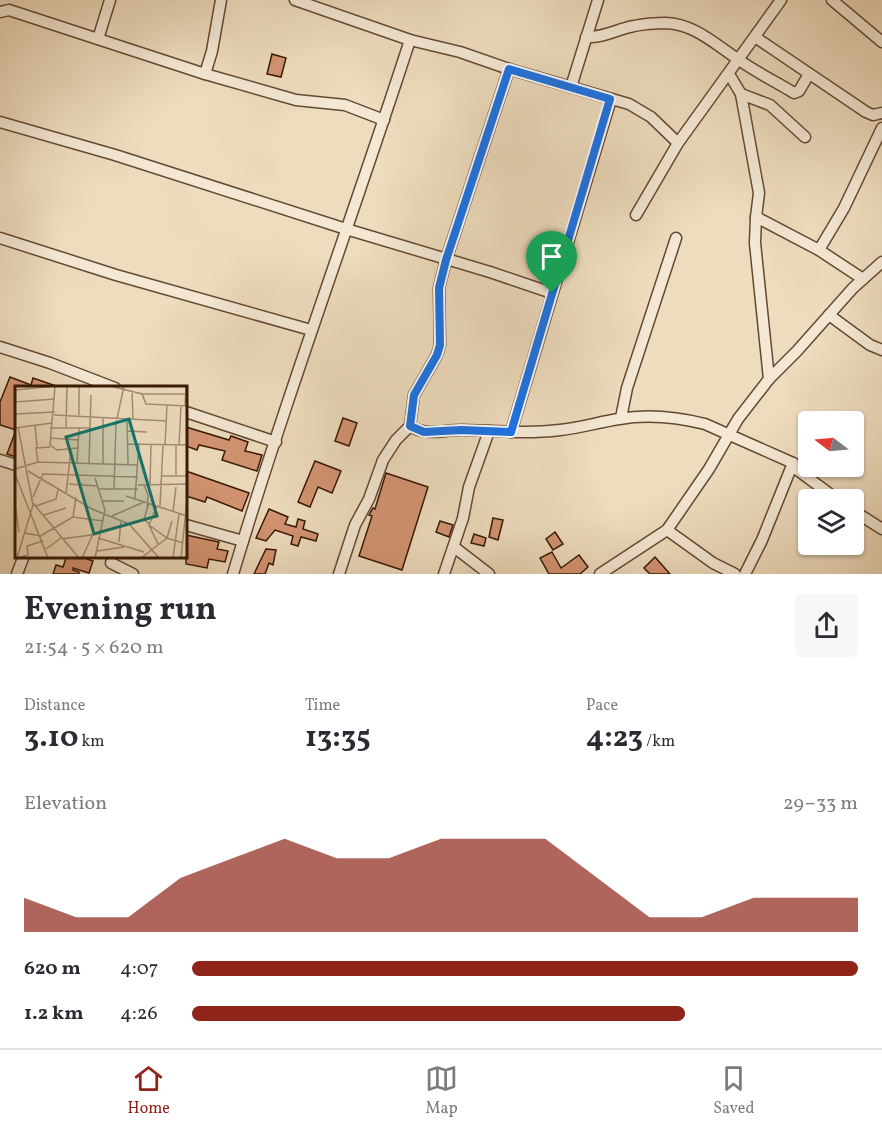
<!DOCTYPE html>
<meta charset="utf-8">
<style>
:root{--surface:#fff;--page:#f7f7f7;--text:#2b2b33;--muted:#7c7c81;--line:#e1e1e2;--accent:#8f2418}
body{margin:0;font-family:Vollkorn,serif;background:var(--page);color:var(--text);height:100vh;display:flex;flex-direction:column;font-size:22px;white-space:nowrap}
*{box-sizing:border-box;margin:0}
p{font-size:20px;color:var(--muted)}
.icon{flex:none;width:33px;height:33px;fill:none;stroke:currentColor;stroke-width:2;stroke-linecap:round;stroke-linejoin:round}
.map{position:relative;height:574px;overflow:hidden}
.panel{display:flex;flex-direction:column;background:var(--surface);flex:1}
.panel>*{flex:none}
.needle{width:39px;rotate:286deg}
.buttons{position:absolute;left:798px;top:411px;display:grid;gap:12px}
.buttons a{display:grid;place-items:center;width:66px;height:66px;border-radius:6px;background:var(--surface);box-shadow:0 2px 4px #0004;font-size:30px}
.pin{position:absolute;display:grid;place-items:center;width:51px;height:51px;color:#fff;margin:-62px -26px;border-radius:50% 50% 50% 0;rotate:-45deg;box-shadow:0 0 6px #0007}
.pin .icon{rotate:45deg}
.round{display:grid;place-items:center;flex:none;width:63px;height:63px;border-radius:6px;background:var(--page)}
.headline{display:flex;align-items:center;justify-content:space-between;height:102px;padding:0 24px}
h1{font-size:33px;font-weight:700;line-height:45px}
.figures{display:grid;grid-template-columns:repeat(3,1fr);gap:9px;height:102px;padding:6px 24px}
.figures div{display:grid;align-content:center}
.figures b{font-size:30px;font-weight:700}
.figures small{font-size:16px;font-weight:400}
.figures p{font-size:16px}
.chart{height:168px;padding:12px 24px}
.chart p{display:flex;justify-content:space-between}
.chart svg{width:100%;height:108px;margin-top:6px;fill:var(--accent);opacity:.7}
ul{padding:0 24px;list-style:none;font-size:20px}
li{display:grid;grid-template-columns:96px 72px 1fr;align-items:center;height:45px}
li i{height:15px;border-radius:8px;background:var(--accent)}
.menu{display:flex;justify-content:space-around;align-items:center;height:84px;border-top:2px solid var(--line);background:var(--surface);font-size:16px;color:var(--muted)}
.menu a{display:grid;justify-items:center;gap:3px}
.menu .current{color:var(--accent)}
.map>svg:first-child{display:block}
</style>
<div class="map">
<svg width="882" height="574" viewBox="0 0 882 574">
<rect width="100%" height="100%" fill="#eedcbe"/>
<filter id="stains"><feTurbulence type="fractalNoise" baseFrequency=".00333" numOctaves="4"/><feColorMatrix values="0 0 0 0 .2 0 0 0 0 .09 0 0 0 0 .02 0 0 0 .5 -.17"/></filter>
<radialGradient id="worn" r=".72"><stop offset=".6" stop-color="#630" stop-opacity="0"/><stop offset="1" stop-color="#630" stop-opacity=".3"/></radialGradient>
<!-- building -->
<g fill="#d49472" stroke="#361804" stroke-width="1.5">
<path d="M272,54L286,58L281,77L267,74Z"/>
<path d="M10,377L31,385L33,378L59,387L16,388V430L0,425V402Z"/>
<path d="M343,418L357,423L349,446L335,441Z"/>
<path d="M186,427L229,440L231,436L248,442L245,451L262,455L257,471L222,460L225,451L199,445L197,450L186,446Z"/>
<path d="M16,430V457L7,454Z"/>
<path d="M315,461L341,471L332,493L318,487L310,507L298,502Z"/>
<path d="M186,471L249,493L242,511L207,497L205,502L186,496Z"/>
<path d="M386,473L428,487L402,570L359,556L372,516L369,515L373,508L375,509Z"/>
<path d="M269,509L288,517L285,524L296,527L298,519L305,521L303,529L318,534L316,541L301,537L298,546L291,544L293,536L275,530L266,541L256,538Z"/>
<path d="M493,518L503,520L498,540L489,537Z"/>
<path d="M440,521L453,525L449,537L436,532Z"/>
<path d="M555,532L563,544L553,550L546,539Z"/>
<path d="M474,534L486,538L484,546L471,543Z"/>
<path d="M186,535L219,542L217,549L228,551L225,562L209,559L207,568L186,564Z"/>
<path d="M266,549L276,550L273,565L269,563L265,574H254Z"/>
<path d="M552,552L561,568L579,555L588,567L580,574H549L540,558Z"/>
<path d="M655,557L670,574H650L644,568Z"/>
<path d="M66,558H88L87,559L93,561L89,573L73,568V570L79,572V574H53L56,565L63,567Z"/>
</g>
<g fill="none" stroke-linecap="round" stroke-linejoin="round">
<defs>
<g id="minor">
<path d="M295,0L410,40L460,52L509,69L629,104L651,117L678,143"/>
<path d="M832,0L882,42"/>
<path d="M0,12L9,10L205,74L296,100L345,105L384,120"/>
<path d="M586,37C604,38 617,29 634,26C644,24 657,23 666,23C695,24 716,45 739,60C756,72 776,82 794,93L799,91L809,74"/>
<path d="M755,37L866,112L873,115L882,113"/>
<path d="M98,39L110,0"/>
<path d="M205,74L212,51L221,0"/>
<path d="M729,74L741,94L759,193L756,217L755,243L769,379"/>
<path d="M571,87L598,0"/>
<path d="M741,94L770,105L805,137"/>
<path d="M0,122L115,155L346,229L490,272L552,293"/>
<path d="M636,215L678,143L781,0"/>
<path d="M756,217L819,250L863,279"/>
<path d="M0,238L116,275L311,330"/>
<path d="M819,250L844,208L882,128"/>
<path d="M829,315L870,345L882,350"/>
<path d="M0,347L50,363L115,388"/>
<path d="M186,412L276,442"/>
<path d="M621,418L627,388L676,238"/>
<path d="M410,426C427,437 445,429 464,430C496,431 528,434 560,430C580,428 599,422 619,419C647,414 677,417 705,424L793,463L792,466L838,500"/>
<path d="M511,432L611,99"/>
<path d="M0,460L16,465"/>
<path d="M854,511L882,529"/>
<path d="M186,525L243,541"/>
<path d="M667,530L713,563L735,574"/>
<path d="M454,547L489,574"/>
<path d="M111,563L133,574"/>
<path d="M17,574L23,558"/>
<path d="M233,574C287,394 352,219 410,40"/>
<path d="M339,574L355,525L369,499L383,460L396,440L410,426L414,395L437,355L440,345L439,288L446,260L509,69"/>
<path d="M444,574L463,518L469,487L489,431"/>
<path d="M600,574L667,530L709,469L738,419L769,379L797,351L853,288L882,262"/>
<path d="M745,574L762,540L793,463"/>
</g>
</defs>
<!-- minor casing -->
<use href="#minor" stroke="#644932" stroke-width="13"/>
<!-- minor -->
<use href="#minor" stroke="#f4e8d5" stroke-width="10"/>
</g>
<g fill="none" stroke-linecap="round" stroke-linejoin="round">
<defs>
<path id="route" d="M509,69L610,99L511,432L461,430L424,432L410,426L414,395L437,355L440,345L439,288L446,260Z"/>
</defs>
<!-- route casing -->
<use href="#route" stroke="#fff" stroke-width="12"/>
<!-- route -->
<use href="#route" stroke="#1a73e8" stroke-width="8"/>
</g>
<!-- overview -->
<g transform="translate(15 386)">
<rect width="172" height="172" fill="#eedcbe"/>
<path fill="none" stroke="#a48e74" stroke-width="1.5" d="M95,0L127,8L131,18L173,20M0,4L40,0L35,59L42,64L63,62M117,5L118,33M127,8H173M0,16L40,13M170,19L171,0M0,28L40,26M39,29L152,35M64,29V0M112,33L113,78M20,39L22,61M51,41L52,0M0,42L37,37M35,42H76M113,45L132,46M35,52L63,54M113,58L173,59M150,59L152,19M161,59V89M164,59L166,19M23,76L21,62L35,61M62,77L64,42M74,77L76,9M88,78V32M0,83L23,76L123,79M13,85L77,123L114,138L144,172M0,88L33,172M147,90H173M54,98L82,100M123,99L173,98M129,99L133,109L132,124M135,99L136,59M83,103H123M99,103L101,37L109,0M51,108L56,63M111,110L172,130M18,111L28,88L123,91M120,112L124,57M88,115H109M17,116L64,172M21,120L41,113L43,104M142,120L134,139L143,158M145,120L148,59M1,124L4,146M158,126L161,101M29,129L51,122M97,130L129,116M58,131L61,111M134,138L129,133L134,117M134,139L152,152L157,135M9,147L27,150M27,149L58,131L88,135M83,152L129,166M47,153L83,148M104,156L106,134M31,163L46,152M82,165L109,161M2,172L18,119L3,41M2,172L13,169L12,160L28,155M67,172L78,148M80,172L90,124L80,92M126,172L152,152L168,157M158,172L164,128M166,172L173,104"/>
<path fill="#0f766e" fill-opacity="0.15" stroke="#0f766e" stroke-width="3" d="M114,33L142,130L79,148L51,51Z"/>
<rect width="172" height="172" fill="none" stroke="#361804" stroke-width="3"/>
</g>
<rect width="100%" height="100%" filter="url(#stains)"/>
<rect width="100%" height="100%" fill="url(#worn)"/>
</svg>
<div class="buttons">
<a><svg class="needle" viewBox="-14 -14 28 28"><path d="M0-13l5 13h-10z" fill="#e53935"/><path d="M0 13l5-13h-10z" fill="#7c7c81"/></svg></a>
<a><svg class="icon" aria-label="layers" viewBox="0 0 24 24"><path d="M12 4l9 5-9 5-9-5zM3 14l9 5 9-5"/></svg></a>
</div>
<div class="pin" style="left:552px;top:293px;background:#1e9e55"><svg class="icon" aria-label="arrive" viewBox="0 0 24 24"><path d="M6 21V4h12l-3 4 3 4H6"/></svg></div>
</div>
<section class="panel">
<div class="headline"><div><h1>Evening run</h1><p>21:54 · 5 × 620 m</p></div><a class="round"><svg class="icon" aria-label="share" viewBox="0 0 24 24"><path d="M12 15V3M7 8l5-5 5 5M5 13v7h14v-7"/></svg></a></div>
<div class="figures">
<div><p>Distance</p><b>3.10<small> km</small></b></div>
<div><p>Time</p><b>13:35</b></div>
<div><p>Pace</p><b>4:23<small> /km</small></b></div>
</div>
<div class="chart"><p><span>Elevation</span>29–33 m</p>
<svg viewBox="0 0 160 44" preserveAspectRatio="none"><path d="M0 44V30L10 38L20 38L30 22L40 14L50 6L60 14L70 14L80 6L90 6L100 6L110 22L120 38L130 38L140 30L150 30L160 30V44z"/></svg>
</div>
<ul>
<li><b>620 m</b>4:07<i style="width:100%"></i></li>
<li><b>1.2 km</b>4:26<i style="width:74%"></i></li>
</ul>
</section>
<nav class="menu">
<a class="current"><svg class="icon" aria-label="home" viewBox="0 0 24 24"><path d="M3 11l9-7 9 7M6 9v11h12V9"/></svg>Home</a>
<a><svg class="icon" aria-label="map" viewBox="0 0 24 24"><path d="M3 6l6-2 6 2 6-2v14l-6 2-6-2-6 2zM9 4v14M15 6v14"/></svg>Map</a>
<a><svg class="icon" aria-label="saved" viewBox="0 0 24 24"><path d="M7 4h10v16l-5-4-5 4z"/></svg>Saved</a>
</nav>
